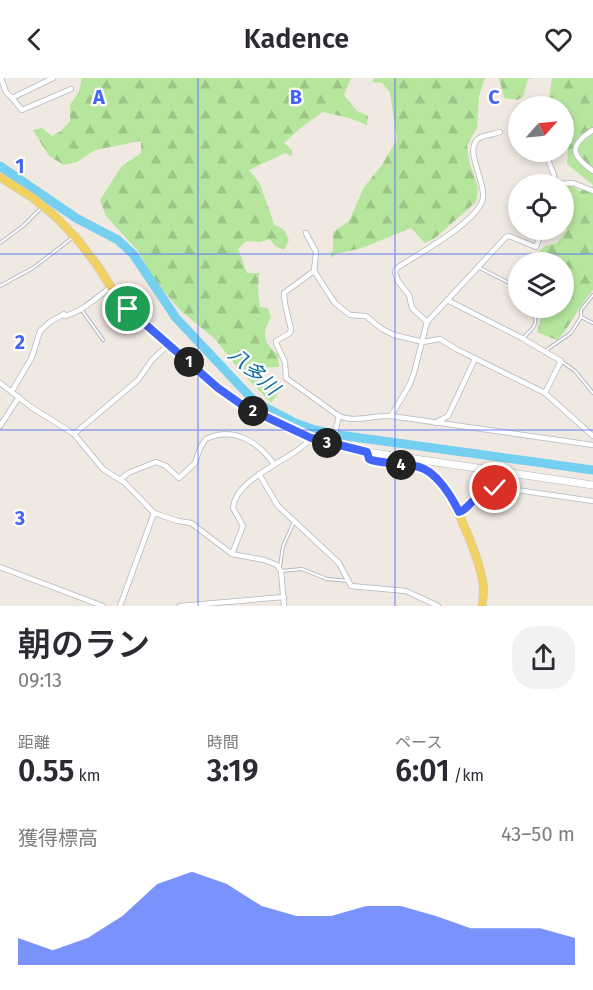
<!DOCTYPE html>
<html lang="ja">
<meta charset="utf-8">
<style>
:root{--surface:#fff;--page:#f2f2f3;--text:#2b2b33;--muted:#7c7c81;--accent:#4264fb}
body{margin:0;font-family:"Fira Sans","Noto Sans JP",sans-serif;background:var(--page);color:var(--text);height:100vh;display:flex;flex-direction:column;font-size:22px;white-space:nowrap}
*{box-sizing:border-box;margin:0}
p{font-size:20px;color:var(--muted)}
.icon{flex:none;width:33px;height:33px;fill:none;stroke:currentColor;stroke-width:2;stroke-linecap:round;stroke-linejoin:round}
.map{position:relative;height:528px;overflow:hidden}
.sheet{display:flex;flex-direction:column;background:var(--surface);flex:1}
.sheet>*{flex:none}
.needle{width:39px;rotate:63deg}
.controls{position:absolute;left:508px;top:18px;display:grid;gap:12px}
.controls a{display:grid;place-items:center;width:66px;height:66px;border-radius:50%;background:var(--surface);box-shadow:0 3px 9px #0003;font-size:30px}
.pin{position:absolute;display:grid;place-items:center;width:51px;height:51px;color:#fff;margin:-26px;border:3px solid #fff;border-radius:50%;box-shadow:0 2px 6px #0007}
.km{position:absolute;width:30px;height:30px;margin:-15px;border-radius:50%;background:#222;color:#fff;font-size:16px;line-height:30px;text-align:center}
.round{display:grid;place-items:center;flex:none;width:63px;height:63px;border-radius:24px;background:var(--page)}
.headline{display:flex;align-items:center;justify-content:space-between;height:102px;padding:0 18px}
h1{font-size:33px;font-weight:600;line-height:45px}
.figures{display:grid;grid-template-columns:repeat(3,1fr);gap:9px;height:102px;padding:6px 18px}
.figures div{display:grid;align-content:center}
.figures b{font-size:30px;font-weight:600}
.figures small{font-size:16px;font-weight:400}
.figures p{font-size:16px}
.chart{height:168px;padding:12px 18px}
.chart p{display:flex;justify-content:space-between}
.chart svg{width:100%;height:108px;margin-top:6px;fill:var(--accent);opacity:.7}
header{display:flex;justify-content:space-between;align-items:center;height:78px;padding:0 18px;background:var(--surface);font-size:27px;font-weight:600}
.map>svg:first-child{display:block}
</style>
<header><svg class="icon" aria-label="back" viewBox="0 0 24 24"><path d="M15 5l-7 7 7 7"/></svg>Kadence<svg class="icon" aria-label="heart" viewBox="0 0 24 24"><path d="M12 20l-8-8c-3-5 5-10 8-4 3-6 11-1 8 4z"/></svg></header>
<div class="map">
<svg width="593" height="528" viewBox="0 0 593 528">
<defs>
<pattern id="forest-firs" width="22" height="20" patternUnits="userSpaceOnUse" patternTransform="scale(1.5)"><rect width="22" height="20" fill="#b6e59e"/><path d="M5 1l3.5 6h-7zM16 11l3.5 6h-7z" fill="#9dc588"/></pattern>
</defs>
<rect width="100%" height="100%" fill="#efe9e1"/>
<!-- forest -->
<g fill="url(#forest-firs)">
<path d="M82,0H351L344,17L357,33L368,38L367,47L349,40L323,34L303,48L284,65L292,72V78L285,75L249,92L260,106L274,146L284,152L289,162L284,172L275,168L270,161L260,164L246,163L238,171L247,195H259L258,214L260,229L268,230L271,240C261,253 264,268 278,276L279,289L255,290L263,301L283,308L271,325L242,295L215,261L181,233L153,201L138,173L106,138L100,122L121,89L141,75V63L95,72L77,84L64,87L49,78L33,52L42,50L52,58L61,53L70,43V27L79,13Z"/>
<path d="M374,0H485L479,18L477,50L467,67L469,83L478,110L476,124L435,160L425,165L411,150L362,170L336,176L330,180L333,171V154L349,143L364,109L382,87L397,61L390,14L382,5L372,4Z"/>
<path d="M499,0H532L528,1L523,19L517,22L504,20Z"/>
<path d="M552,0H593V107L567,86L568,72L564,64V28H548Z"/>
<path d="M571,107L580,113L593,108V212C578,228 572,247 557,262L537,254L541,240L538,230H564V184H536L537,175L545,168L557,165L567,152L564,149V110Z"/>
</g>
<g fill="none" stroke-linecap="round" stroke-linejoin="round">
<!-- river -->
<path stroke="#75cff0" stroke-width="9" d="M0,88L76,140L118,162L133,176L176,240L255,324L295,345L315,352L339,357L593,392"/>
<defs>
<g id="lane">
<path d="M0,165L23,148L41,130"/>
<path d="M478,189L519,210"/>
<path d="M0,208L33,190L72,160"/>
<path d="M81,231L103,262"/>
<path d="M581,239V232L593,217"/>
<path d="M523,260C535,248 539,247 532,230"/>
<path d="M545,273L571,255L581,239L593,245"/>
<path d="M561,283L575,293L593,315"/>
<path d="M280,489L283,468L294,444"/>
<path d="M281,493L302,491L327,501L348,503"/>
</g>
<g id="street">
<path d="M1,0L6,14L12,20L53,0"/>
<path d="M12,20L22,32L71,11"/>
<path d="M593,52C568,68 571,77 593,93"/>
<path d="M545,74L554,97L552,106"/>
<path d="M557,106L573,105L593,113"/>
<path d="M306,155L316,174L314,193L284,215L285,226L291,251L290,255L276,263V265L285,284L286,300L339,338"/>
<path d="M314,193L335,225L350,237L366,238L382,251L394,257L423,264L440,261L456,271L545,315L593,358"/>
<path d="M447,222L520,259L561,283L545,315"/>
<path d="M427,244L506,159L509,158L536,169L542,152"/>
<path d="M0,305L31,329L74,356L103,391L125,405L154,435L178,443L191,445L232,476L264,482L277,487L281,493L284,528"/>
<path d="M12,313L32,279L40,253L50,244L64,236L65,238C82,234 97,219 111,209"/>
<path d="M391,338L410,306L414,295L427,244L412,230L409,217L398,203L395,194L397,190C418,176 472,147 482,124C489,106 460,69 481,59C487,57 494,56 500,54"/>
<path d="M435,345L448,338L475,281"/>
<path d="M0,348L19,319"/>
<path d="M74,356L138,302L152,282L169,266"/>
<path d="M332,367L339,338C355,345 373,337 391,338L593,367"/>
<path d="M259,396L278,428L339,485L351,508L406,513L438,528"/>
<path d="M120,402L128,395L156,384L166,388L179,400L195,385L200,370L206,361C234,348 258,364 274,386"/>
<path d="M459,434C467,432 468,427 474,422C481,416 490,415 496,409L593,423"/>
<path d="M232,476L243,448L233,430C235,399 294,382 311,360"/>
<path d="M0,489L103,528"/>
<path d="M120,528L154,435"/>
<path d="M180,528L284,519"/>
</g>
<path id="secondary" d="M367,374L593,407"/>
<path id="primary" d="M0,99L33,120L56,139L77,161L97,187L118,220L231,320L288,351L311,360L367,374L369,381L371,382C388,386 411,383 426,392C450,405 479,478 483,505C484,512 483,520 482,528"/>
</defs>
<!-- lane casing -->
<use href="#lane" stroke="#b4b7c1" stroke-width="4"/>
<!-- street casing -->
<use href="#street" stroke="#b4b7c1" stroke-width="6"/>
<!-- secondary casing -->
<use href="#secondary" stroke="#b4b7c1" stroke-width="8"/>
<!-- primary casing -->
<use href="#primary" stroke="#c9c9c9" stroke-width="9"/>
<!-- lane -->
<use href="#lane" stroke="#fff" stroke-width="2"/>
<!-- street -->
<use href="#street" stroke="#fff" stroke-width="4.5"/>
<!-- secondary -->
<use href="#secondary" stroke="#fff" stroke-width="7"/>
<!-- primary -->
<use href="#primary" stroke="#f2d163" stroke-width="8"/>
</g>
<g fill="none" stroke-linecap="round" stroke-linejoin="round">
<defs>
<path id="route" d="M128,231L218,310L245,329L311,360L367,374L369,381L371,382C387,386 403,385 419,389C436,393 452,419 459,434C466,432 468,427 474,422C480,417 489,417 495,410"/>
</defs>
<!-- route casing -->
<use href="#route" stroke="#fff" stroke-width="12"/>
<!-- route -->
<use href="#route" stroke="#4264fb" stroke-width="8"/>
</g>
<!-- grid -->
<path fill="none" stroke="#4264fb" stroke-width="1.5" stroke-opacity="0.55" d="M198,0V528M395,0V528M0,176H593M0,352H593"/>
<g text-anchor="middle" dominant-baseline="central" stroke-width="4.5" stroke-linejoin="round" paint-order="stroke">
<!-- water labels -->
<g font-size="20" font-style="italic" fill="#0d6fa3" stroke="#fff">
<text transform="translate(254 293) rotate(42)">八多川</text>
</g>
</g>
<g font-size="20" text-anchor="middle" font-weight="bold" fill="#4264fb" stroke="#fff" stroke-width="4.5" stroke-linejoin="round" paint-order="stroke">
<text x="99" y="26">A</text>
<text x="296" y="26">B</text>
<text x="494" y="26">C</text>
<text x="20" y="95">1</text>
<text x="20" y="271">2</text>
<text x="20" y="447">3</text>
</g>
</svg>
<div class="controls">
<a><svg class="needle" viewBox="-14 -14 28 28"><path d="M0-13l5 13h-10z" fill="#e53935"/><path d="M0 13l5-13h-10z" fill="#7c7c81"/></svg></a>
<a><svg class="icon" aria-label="locate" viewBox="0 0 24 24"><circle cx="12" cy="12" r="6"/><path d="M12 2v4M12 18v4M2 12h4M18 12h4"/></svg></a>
<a><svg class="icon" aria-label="layers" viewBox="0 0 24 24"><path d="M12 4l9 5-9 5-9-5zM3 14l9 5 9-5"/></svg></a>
</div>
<div class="pin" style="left:128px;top:231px;background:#1e9e55"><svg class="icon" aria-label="arrive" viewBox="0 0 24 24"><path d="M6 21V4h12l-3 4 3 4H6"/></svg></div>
<div class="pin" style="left:495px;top:410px;background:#d93025"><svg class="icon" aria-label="check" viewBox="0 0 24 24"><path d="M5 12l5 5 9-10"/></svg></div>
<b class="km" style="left:189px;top:284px">1</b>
<b class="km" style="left:253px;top:333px">2</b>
<b class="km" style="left:327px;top:365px">3</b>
<b class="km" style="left:401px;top:387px">4</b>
</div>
<section class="sheet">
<div class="headline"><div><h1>朝のラン</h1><p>09:13</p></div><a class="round"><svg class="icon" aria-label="share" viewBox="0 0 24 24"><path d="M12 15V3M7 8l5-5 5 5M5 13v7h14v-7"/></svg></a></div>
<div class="figures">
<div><p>距離</p><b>0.55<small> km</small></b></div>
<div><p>時間</p><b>3:19</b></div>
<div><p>ペース</p><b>6:01<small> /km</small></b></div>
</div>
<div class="chart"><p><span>獲得標高</span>43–50 m</p>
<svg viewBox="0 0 160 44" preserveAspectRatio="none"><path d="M0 44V33L10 38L20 33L30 24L40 11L50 6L60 11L70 20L80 24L90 24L100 20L110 20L120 24L130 29L140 29L150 29L160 33V44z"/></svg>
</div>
</section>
